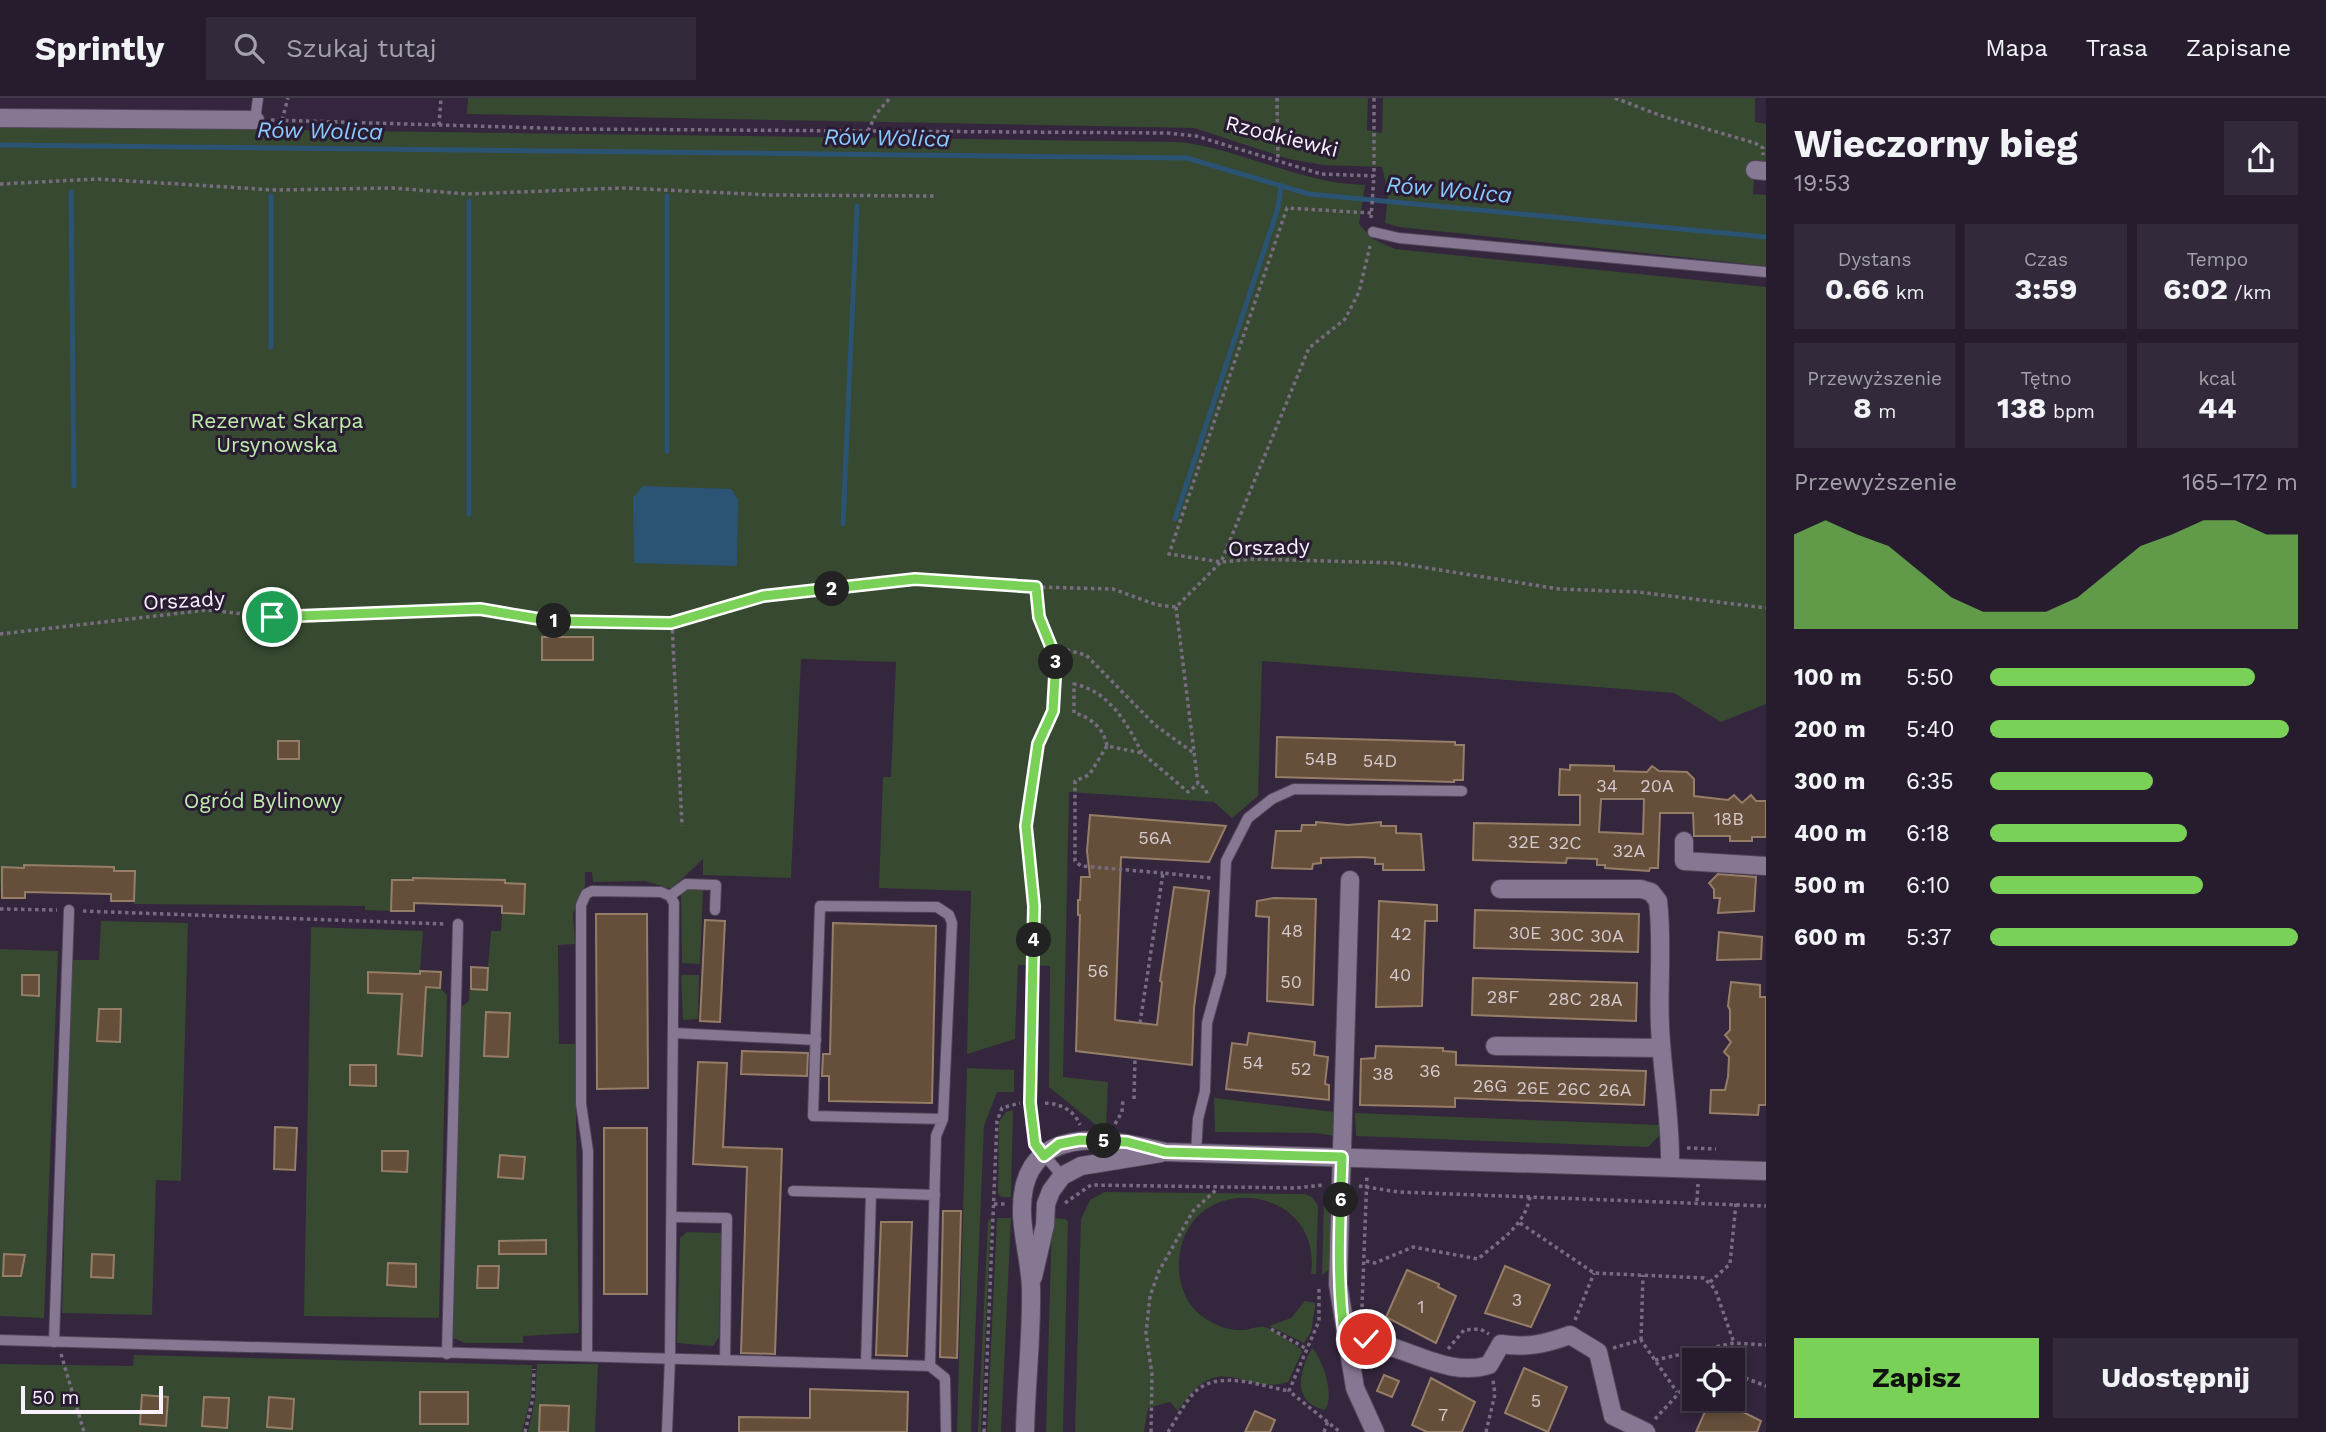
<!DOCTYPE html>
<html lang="pl">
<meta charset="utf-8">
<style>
:root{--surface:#261c2e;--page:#32293a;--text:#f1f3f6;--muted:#a4a1aa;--line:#423a4a;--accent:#7ad157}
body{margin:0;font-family:"Work Sans",sans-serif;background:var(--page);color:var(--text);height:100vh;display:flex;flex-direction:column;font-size:26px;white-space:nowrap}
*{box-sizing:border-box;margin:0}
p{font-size:23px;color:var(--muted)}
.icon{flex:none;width:38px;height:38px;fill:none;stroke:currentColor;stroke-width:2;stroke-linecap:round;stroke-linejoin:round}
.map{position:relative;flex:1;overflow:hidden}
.side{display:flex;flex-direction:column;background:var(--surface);width:560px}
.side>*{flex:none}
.controls{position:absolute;left:1682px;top:1250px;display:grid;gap:14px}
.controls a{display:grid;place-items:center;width:63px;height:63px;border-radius:0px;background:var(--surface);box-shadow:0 4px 10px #0003,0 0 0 2px var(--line);font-size:35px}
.scale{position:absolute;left:21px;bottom:18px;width:142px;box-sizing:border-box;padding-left:7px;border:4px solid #f9f2fe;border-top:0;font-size:19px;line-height:24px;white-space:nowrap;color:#f9f2fe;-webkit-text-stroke:5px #291c32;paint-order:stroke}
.pin{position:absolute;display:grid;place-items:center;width:60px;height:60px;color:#fff;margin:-30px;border:4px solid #fff;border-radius:50%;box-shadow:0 2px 7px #0007}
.km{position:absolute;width:35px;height:35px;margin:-18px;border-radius:50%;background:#222;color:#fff;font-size:19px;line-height:35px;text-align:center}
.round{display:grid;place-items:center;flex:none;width:74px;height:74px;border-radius:0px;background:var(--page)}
.headline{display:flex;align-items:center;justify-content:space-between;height:119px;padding:0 28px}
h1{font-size:38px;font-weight:700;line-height:52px}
.stats{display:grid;grid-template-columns:repeat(3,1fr);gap:10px;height:119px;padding:7px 28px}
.stats div{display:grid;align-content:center;border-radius:0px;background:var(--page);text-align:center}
.stats b{font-size:30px;font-weight:700}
.stats small{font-size:19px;font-weight:400}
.stats p{font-size:19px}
.chart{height:196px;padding:14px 28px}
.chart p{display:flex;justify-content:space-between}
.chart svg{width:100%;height:126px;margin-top:7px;fill:var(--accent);opacity:.7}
.cta{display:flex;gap:14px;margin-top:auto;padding:14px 28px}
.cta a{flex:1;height:80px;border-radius:0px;background:var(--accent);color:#111;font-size:28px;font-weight:700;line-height:80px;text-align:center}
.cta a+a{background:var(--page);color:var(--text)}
ul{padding:0 28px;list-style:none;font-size:23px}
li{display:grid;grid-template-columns:112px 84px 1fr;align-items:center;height:52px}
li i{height:18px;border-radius:9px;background:var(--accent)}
header{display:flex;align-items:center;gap:42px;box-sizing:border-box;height:98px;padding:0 35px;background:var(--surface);border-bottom:2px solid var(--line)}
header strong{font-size:33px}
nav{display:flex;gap:38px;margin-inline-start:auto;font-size:24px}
.search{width:490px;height:63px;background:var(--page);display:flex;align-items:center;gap:18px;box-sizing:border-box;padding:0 24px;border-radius:0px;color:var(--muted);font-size:26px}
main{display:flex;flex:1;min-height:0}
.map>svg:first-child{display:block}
</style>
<header>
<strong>Sprintly</strong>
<div class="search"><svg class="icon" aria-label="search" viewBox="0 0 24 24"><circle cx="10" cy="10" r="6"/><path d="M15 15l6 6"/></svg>Szukaj tutaj</div>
<nav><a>Mapa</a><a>Trasa</a><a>Zapisane</a></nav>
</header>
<main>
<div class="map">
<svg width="1766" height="1334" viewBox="0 0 1766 1334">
<rect width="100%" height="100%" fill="#33263d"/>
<!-- green -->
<g fill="#374930">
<path d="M468,0H1368L1367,32L1382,35L1383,0H1755V24L1766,26V64L1755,63L1753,96L1766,97V168L1399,129L1385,125L1388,96L1382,69L1323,67L1289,61L1194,30L467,16Z"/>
<path d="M0,28L1180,44C1243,52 1300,85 1365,87L1359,126L1373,141L1395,151L1766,189V606L1721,624L1674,595L1262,563L1258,698L1232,720L1214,704L1069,694L1063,979L1108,984L1106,1031H1101L1049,989L1050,868L1018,867L1015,941L967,956L971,793L879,790L883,679H891L896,564L801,561L791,780L703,777V761L671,791L645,783L593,784L592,774H585V788L573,816L575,846L558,847L559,946H575L579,1235L523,1238V1245H465L453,1240L460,910L469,903L471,869H488L491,833H501L502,815L524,816L525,786L505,785L504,782H392L391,813L365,812V808L134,806L135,773H114V769L24,767V770H2L0,800Z"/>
<path d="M681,791L703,792L700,866L682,865Z"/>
<path d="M101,823L188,825L181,1083L156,1082L152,1217L62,1215L72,862H99Z"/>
<path d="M311,829L423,833L420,873L441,874L440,890L447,897L439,1220L304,1218Z"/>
<path d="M0,851L58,853L44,1220L0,1218Z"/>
<path d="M681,877H699L698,921L683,922Z"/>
<path d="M967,970L1014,972V994H997L984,1028L971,1334H957Z"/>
<path d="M1214,1000L1335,1014V1038L1316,1035L1215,1034Z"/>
<path d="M1013,1012L1011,1099H1001L998,1095L999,1024L1006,1014Z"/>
<path d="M1355,1015L1660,1027V1037L1648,1049L1356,1038Z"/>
<path d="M1105,1094L1305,1096L1312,1099L1318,1108L1316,1176H1311C1324,1084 1185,1070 1179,1163C1178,1180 1183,1199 1195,1212C1207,1224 1225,1233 1243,1232C1249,1232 1257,1228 1264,1229C1275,1231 1291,1245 1301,1251L1302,1254L1288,1284C1242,1299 1221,1247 1178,1313L1170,1304L1148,1310L1144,1334H1075L1081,1121L1090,1102Z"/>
<path d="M1332,1100L1330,1171L1322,1177L1324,1101Z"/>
<path d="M991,1120L981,1334H978L988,1123Z"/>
<path d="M997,1120H1011L1001,1334H987Z"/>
<path d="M1052,1120L1065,1121L1068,1124L1063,1334H1046Z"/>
<path d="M687,1134L721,1135L719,1239L713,1248L677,1245L680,1140Z"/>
<path d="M1305,1203L1315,1205V1209L1311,1234L1304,1245L1269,1228L1291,1220Z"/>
<path d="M1312,1250C1323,1261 1335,1299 1325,1312C1291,1304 1299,1273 1312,1250Z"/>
<path d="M134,1257L532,1267L531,1299L522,1334H0V1266L133,1268Z"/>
<path d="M537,1266H598L595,1334H528L535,1302Z"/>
</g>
<!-- water -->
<path fill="#2b5373" d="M643,388L731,391L738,401L737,468L634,465L633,400Z"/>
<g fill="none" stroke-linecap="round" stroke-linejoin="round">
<!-- stream -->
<g stroke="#2b5373" stroke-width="5">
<path d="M0,47L1187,60L1309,96L1766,139"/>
<path d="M71,94L74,388"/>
<path d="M271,249V98"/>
<path d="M667,353V98"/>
<path d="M469,416V103"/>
<path d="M1175,421L1278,110L1281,88"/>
<path d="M843,426L857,108"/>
</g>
</g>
<!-- building -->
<g fill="#654e3a" stroke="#967d68" stroke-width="2" fill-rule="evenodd">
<rect x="542" y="539" width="51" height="23"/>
<path d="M1277,639L1455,644V647H1464L1463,682H1454V684L1276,679Z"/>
<rect x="278" y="643" width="21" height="18"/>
<path d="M1570,667L1614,668V673L1647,674L1652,668L1659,673L1687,674L1694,681V698L1728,702L1734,697L1742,705L1751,697L1756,703H1766V739H1752V743H1730V738H1694L1693,715H1660L1658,770H1650L1649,773L1605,770V767H1597V761L1567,760L1566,765L1473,762L1474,725L1580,727V697H1559L1560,671L1570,672ZM1601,701H1644L1643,736L1599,734Z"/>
<path d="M1090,717L1226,728L1209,764L1121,759L1115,922L1157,927L1162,884L1160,883L1174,789L1209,793L1194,910L1192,967L1076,953L1080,817H1078V802H1080L1081,779H1090L1087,753Z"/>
<path d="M1316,724L1348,727L1381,724V728H1396V735L1421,736L1424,772H1383V766H1375V760L1362,759L1321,760V765L1313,766L1312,771L1272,770L1276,733H1301L1302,727H1316Z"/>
<path d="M24,767L114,769V773H135L134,803H111V796L25,794V800H2V769L24,770Z"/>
<path d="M1718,776L1756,779L1754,813L1718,815L1720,800H1714V791L1709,785Z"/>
<path d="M413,780L505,782V785L525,786L524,816L502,815V808L414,805V813H391L392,782H413Z"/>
<path d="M1274,800L1316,801L1313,907L1267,903L1269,819L1256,818L1257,803Z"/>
<path d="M1379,803L1437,807V823H1425L1422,908L1376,909Z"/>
<path d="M1475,812L1639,816L1638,854L1474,850Z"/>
<path d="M596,816H647L648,990L597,991Z"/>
<path d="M705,822L725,823L720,924L700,923Z"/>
<path d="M833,825L936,828L932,1005L829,1003V978H822L823,956H830Z"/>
<path d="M1719,834L1762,839L1761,861L1717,862Z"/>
<path d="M471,869L488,870L487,892L471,891Z"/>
<path d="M420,873L441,874L440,890L426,889L422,958L398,956L402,896L368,895V874L420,876Z"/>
<path d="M22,877H39V898L22,897Z"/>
<path d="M1473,880L1637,885L1636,923L1472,917Z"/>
<path d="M1731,884L1760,887V899H1766V1007H1759L1758,1017L1710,1015L1711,992H1725L1728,979L1729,959L1724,954L1731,944L1725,937L1730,932V912L1728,908Z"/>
<path d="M99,911H121L120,944L97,943Z"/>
<path d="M486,914L510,915L508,959L484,958Z"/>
<path d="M1249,935L1315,944L1314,957L1328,959L1325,986L1329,987V1002L1226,991L1232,945L1247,947Z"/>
<path d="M1376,948L1443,950V953L1456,954V967L1646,973L1644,1007L1455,1000V1009L1360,1007L1361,961L1375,960Z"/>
<path d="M742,953L808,955L807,978L741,976Z"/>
<path d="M698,964L727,965L723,1049L782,1051L775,1256L741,1255L747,1069L693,1066Z"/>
<path d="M350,967H376V988L350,987Z"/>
<path d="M275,1029L297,1030L295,1072L274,1071Z"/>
<rect x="604" y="1030" width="43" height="166"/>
<path d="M382,1053H408L407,1074L382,1073Z"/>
<path d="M500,1057L525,1059L523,1081L498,1079Z"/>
<path d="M943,1113H961L957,1260L940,1259Z"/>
<path d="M881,1124H912L907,1258L876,1257Z"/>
<path d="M546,1142V1156H499V1143Z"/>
<path d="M4,1156L25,1157L21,1178H3Z"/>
<path d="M92,1156L114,1157L113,1180L91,1179Z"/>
<path d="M388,1165L416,1166V1189L387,1187Z"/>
<path d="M478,1168H499L498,1190H477Z"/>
<path d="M1505,1168L1550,1187L1531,1229L1485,1215Z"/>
<path d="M1407,1172L1439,1186L1438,1189L1456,1198L1436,1245L1386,1219Z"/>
<path d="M1524,1270L1567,1289L1548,1334L1505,1315Z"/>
<path d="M1384,1277L1399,1283L1392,1299L1377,1293Z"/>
<path d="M1431,1280L1475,1304L1462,1334H1427L1412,1327Z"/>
<path d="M810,1291L908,1294L907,1334H739V1319L810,1320Z"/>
<rect x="420" y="1294" width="48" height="32"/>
<path d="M142,1297L168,1299L166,1328L140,1326Z"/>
<path d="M204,1299L229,1300L227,1330L202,1328Z"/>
<path d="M269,1299L294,1301L292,1331L267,1329Z"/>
<path d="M1711,1300H1720L1744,1311L1743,1314L1761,1323L1757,1334H1696Z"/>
<path d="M540,1307L569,1308L568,1334H539Z"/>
<path d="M1255,1313L1275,1322L1270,1334H1245Z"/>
</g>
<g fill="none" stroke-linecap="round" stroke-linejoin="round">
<defs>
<g id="service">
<path d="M255,22L258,0"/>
<path d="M1373,134L1399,140L1766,174"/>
<path d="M670,798L686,786L716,787L715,812"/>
<path d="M1033,871L1031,1026L1035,1046L1062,1078"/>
<path d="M673,935L816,942"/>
<path d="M1196,1055L1198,1021L1205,993L1207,925L1221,875L1226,763L1248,720L1272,701L1294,691L1462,693"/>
<path d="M793,1093L871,1095"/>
<path d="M672,1119L727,1120L725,1262"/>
<path d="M0,1242L930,1268L936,1038L943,1021L952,825L949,817L937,809L820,808L813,1018L943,1021"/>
<path d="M54,1244L69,812"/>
<path d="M447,1256L458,826"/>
<path d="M587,1258L588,1053L581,1006V807L586,796L592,793L661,794L670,798L674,805L670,1260L667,1334"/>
<path d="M866,1266L871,1095L935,1097"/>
<path d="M930,1268L945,1280L946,1334"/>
</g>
<g id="minor">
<path d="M0,20L255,22"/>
<path d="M1755,72L1766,73"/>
<path d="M1684,743V763L1766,768"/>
<path d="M1350,782L1338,1186L1355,1290L1375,1334"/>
<path d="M1500,791H1641L1651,794L1658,803C1663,844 1658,887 1660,928C1662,975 1671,1021 1670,1068"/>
<path d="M1495,948L1661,950"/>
<path d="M1033,1179L1045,1127L1046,1106L1051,1093L1062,1078L1081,1068L1161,1055"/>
<path d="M1345,1242C1397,1238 1441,1282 1489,1267L1501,1246C1527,1250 1545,1246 1570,1237L1598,1254L1613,1318L1646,1334"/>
<path d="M1025,1334C1026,1286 1032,1238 1031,1190C1030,1157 1017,1123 1024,1090C1038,1024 1120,1042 1165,1054L1766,1073"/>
</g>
</defs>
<!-- service casing -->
<use href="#service" stroke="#504558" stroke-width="12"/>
<!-- minor casing -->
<use href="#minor" stroke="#504558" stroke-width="20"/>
<!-- path -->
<g stroke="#786d80" stroke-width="3.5" stroke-dasharray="3.5 3.5" stroke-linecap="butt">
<path d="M1277,0L1278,63"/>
<path d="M1374,0V78"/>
<path d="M1615,0L1662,18L1755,45L1763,50V57"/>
<path d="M271,22L576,31L1167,35L1196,38L1321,76L1374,78L1371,120"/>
<path d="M282,22L288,0"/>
<path d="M439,27L441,0"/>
<path d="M868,33L876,16L890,0"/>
<path d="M0,86L97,81L275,92L393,90L467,96L623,90L771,97L935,98"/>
<path d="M1371,115L1287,110L1169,456L1221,464L1254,461L1396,465L1559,491L1638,494L1766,510"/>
<path d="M1176,509L1198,686L1206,691L1207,697"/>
<path d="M672,525L682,728"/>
<path d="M0,536L207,512L272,519L480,511L551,523L672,525L763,498L915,481L1036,489L1113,491L1157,507L1176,509L1221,464L1309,250L1345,221L1359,194L1370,148"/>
<path d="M1053,554L1063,551L1086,557L1155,627L1195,656"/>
<path d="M1107,648L1089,677L1075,683V763L1081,768L1163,775"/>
<path d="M1142,655C1127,625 1109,593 1074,586V615C1091,619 1104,631 1107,648L1142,655L1188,694L1198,686"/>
<path d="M0,811L57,812"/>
<path d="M83,813L446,826"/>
<path d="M1033,858L1034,808L1026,728L1038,646L1053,613L1056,561L1039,519L1036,489"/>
<path d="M1140,925L1163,775L1211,780"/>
<path d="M1134,1001L1135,960"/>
<path d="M1045,1005C1061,1006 1074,1012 1080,1027"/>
<path d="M1115,1026L1122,1014L1123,1001"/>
<path d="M1687,1050L1716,1051"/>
<path d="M1359,1088L1399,1094L1766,1108"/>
<path d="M1697,1103L1698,1086"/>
<path d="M1065,1105L1091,1087L1295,1090L1324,1087"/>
<path d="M994,1106H1005"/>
<path d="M1520,1125L1594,1175L1704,1180L1715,1191L1734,1245"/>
<path d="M1366,1163L1375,1165L1413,1149L1478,1161C1500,1142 1524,1129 1530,1099"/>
<path d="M1710,1184L1730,1166L1736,1105"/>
<path d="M1319,1191V1223L1289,1293L1340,1334"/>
<path d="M1362,1209L1367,1077"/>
<path d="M1575,1222L1594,1175"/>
<path d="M1271,1231L1307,1251"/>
<path d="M1641,1242L1643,1177"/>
<path d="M1613,1250L1641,1242L1677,1294"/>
<path d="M1448,1251L1464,1232L1480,1231L1489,1236"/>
<path d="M61,1256L84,1334"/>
<path d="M1655,1262L1734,1245L1766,1247"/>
<path d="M1732,1275L1766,1288"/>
<path d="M1655,1321L1694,1279"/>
<path d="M525,1334L533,1300L534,1271"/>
<path d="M984,1334L997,1023L1002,1010L1020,1005"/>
<path d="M1151,1334L1152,1276L1146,1235L1150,1198L1159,1173L1193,1113L1217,1091"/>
<path d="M1168,1334C1176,1322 1183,1307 1193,1296C1216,1270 1261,1288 1289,1293"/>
<path d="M1324,1334L1328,1323"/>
<path d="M1486,1334L1495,1296L1493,1282"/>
</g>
<!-- service -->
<use href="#service" stroke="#867792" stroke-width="10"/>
<!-- minor -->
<use href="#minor" stroke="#867792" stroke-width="18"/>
</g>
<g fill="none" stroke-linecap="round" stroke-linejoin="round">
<defs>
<path id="route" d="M272,519L480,511L551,523L671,525L763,498L915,481L1036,489L1039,519L1056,561L1053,613L1038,646L1026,728L1034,808L1030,1005L1035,1046L1044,1058L1059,1046L1080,1042L1127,1044L1165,1054L1342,1059C1340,1120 1336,1181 1345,1242L1366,1241"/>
</defs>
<!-- route casing -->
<use href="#route" stroke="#fff" stroke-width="14"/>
<!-- route -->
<use href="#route" stroke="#7ad157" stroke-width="9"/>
</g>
<g text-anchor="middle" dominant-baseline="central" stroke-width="6" stroke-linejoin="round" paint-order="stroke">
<!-- number labels -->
<g font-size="18" fill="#d4c9cd">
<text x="1321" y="660">54B</text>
<text x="1380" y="662">54D</text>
<text x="1607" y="687">34</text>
<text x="1657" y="687">20A</text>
<text x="1729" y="720">18B</text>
<text x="1155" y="739">56A</text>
<text x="1524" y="743">32E</text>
<text x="1565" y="744">32C</text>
<text x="1629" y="752">32A</text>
<text x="1292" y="832">48</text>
<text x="1525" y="834">30E</text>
<text x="1401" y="835">42</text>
<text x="1567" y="836">30C</text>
<text x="1607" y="837">30A</text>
<text x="1098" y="872">56</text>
<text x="1400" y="876">40</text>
<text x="1291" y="883">50</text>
<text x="1503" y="898">28F</text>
<text x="1565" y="900">28C</text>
<text x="1606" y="901">28A</text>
<text x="1253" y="964">54</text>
<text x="1301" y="970">52</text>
<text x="1430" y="972">36</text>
<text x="1383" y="975">38</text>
<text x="1490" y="987">26G</text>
<text x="1533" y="989">26E</text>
<text x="1574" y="990">26C</text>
<text x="1615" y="991">26A</text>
<text x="1517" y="1201">3</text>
<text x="1421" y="1208">1</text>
<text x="1536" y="1302">5</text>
<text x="1443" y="1316">7</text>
</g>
<!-- street labels -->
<g font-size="21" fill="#f9f2fe" stroke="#291c32">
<text transform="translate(1282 38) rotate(14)">Rzodkiewki</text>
<text transform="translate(1269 449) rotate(-2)">Orszady</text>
<text transform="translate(184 502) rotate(-3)">Orszady</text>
</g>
<!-- park labels -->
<g font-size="21" fill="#beedac" stroke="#291c32">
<text x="277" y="322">Rezerwat Skarpa<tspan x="277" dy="24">Ursynowska</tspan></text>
<text x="263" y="702">Ogród Bylinowy</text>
</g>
<!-- water labels -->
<g font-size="23" font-style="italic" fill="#8ac9fe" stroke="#291c32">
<text transform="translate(320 33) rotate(1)">Rów Wolica</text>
<text transform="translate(887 40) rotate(1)">Rów Wolica</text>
<text transform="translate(1449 92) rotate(5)">Rów Wolica</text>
</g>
</g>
</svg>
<div class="controls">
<a><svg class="icon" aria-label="locate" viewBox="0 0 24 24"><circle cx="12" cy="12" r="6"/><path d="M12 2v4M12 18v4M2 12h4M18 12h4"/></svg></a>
</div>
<div class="scale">50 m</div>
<div class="pin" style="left:272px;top:519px;background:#1e9e55"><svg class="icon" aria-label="arrive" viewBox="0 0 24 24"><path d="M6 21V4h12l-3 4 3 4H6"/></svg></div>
<div class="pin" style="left:1366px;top:1241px;background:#d93025"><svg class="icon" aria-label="check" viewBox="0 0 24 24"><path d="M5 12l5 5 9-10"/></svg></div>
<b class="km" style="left:554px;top:523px">1</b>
<b class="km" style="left:832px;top:491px">2</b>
<b class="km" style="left:1056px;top:564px">3</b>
<b class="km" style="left:1034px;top:842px">4</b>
<b class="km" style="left:1104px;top:1043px">5</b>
<b class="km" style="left:1341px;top:1102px">6</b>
</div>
<section class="side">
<div class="headline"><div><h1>Wieczorny bieg</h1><p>19:53</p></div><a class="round"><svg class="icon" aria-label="share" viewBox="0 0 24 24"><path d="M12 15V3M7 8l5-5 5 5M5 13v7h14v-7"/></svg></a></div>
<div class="stats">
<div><p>Dystans</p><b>0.66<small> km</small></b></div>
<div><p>Czas</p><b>3:59</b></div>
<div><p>Tempo</p><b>6:02<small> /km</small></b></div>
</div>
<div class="stats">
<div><p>Przewyższenie</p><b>8<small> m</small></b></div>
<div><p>Tętno</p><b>138<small> bpm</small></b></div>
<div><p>kcal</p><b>44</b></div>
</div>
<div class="chart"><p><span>Przewyższenie</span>165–172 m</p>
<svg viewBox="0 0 160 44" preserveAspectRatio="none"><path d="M0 44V11L10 6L20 11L30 15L40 24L50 33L60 38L70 38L80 38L90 33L100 24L110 15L120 11L130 6L140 6L150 11L160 11V44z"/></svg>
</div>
<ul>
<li><b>100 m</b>5:50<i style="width:86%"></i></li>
<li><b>200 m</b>5:40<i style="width:97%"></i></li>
<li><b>300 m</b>6:35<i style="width:53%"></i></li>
<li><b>400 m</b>6:18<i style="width:64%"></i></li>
<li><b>500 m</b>6:10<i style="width:69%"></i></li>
<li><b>600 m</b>5:37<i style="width:100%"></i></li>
</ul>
<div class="cta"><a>Zapisz</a><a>Udostępnij</a></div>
</section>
</main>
